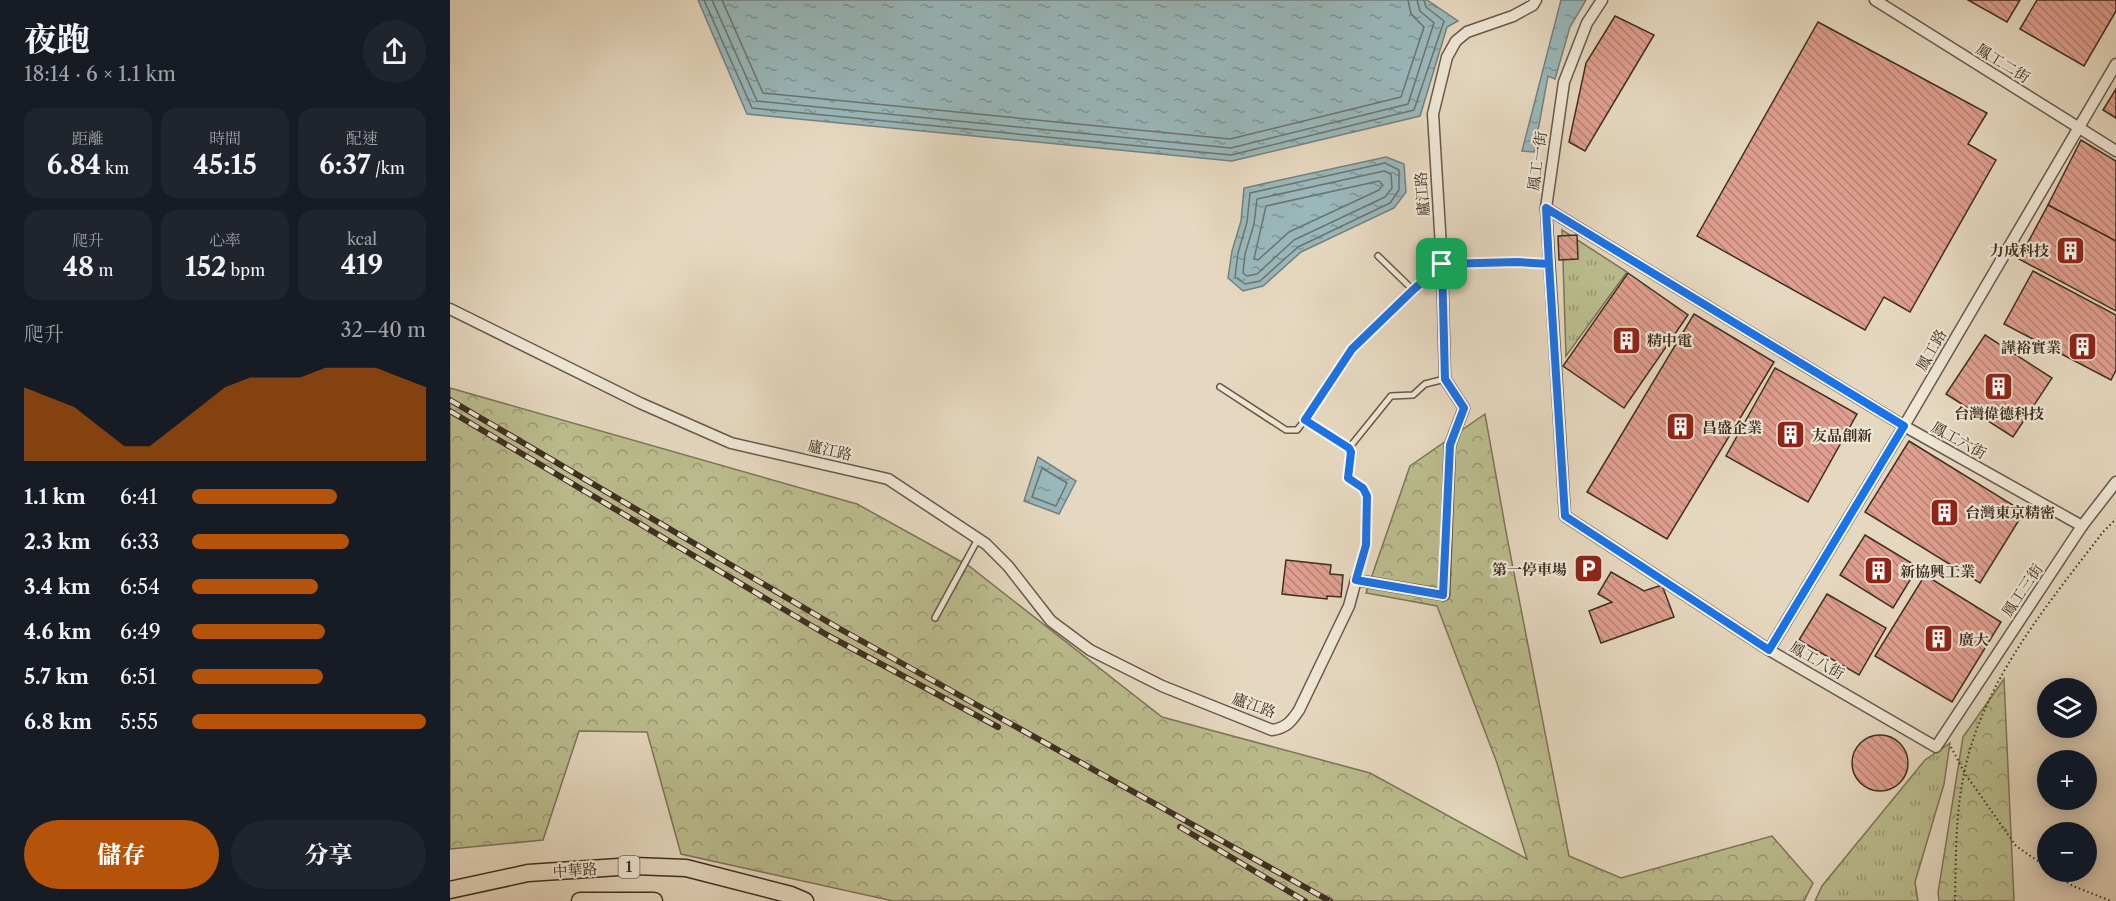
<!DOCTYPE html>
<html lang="zh-TW">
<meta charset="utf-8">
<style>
:root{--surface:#171b24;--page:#20242c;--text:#f1f3f6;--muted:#9ea1a6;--accent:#b45309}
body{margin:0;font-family:"Libre Caslon Text","Noto Serif TC",serif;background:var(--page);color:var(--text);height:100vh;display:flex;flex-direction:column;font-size:22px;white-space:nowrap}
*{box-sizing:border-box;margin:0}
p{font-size:20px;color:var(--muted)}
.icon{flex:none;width:33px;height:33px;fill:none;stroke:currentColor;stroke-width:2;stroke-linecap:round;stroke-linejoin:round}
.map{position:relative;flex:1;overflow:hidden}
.drawer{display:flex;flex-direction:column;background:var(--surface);width:450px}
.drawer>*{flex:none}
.controls{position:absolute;left:1587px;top:678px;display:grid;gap:12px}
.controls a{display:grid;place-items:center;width:60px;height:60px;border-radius:50%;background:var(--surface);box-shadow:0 3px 15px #0003;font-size:30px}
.pin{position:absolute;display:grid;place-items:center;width:51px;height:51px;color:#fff;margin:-26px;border-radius:12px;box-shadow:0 3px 9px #0006}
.round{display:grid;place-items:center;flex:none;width:63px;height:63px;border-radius:32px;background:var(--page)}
.head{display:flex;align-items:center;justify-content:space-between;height:102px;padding:0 24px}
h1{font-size:33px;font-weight:800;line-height:45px}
.metrics{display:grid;grid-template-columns:repeat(3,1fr);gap:9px;height:102px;padding:6px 24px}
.metrics div{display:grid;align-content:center;border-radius:15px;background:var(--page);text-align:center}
.metrics b{font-size:26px;font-weight:800}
.metrics small{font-size:16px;font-weight:400}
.metrics p{font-size:16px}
.chart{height:168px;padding:12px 24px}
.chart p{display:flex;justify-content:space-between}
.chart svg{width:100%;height:108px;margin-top:6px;fill:var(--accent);opacity:.7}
.cta{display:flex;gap:12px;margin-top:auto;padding:12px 24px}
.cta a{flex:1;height:69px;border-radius:36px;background:var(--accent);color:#fff;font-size:24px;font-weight:800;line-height:69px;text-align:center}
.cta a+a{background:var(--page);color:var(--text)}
ul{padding:0 24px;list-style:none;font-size:20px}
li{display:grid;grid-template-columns:96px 72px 1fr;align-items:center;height:45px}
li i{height:15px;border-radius:8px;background:var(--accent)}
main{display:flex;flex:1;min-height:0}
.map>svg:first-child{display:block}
</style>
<main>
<section class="drawer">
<div class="head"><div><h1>夜跑</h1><p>18:14 · 6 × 1.1 km</p></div><a class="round"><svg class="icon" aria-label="share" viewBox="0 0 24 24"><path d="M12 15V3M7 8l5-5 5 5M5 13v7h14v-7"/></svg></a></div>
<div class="metrics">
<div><p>距離</p><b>6.84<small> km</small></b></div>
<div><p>時間</p><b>45:15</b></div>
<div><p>配速</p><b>6:37<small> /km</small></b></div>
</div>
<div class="metrics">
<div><p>爬升</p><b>48<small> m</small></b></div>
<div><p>心率</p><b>152<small> bpm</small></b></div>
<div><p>kcal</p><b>419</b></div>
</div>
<div class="chart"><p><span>爬升</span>32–40 m</p>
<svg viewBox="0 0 160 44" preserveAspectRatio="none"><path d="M0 44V14L10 18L20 22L30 30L40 38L50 38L60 30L70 22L80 14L90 10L100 10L110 10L120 6L130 6L140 6L150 10L160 14V44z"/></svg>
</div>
<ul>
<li><b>1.1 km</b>6:41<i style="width:62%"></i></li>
<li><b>2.3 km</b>6:33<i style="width:67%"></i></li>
<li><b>3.4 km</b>6:54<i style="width:54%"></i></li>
<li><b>4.6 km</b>6:49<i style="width:57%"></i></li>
<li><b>5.7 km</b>6:51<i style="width:56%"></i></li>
<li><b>6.8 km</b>5:55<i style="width:100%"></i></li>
</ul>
<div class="cta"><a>儲存</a><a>分享</a></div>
</section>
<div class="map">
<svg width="1666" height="901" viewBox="0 0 1666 901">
<defs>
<pattern id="forest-crowns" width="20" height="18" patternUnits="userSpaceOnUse" patternTransform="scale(1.5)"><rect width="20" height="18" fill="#bbbd8e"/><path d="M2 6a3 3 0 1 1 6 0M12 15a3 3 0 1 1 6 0" fill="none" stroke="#999a74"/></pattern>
<pattern id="park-tufts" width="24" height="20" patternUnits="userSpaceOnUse" patternTransform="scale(1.5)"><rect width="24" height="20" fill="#bbbd8e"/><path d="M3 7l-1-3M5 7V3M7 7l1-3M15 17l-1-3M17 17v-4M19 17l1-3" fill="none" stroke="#999a74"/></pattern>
<pattern id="water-ripples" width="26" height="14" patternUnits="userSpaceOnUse" patternTransform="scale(1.5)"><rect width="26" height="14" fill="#99b8bb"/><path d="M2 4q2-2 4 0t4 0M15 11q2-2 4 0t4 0" fill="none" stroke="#7e9698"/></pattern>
<pattern id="building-back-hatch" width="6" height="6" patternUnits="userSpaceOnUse" patternTransform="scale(1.5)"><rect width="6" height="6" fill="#df9e8f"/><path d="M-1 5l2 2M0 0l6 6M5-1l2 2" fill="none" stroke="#b68174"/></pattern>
</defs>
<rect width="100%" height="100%" fill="#e6d8c0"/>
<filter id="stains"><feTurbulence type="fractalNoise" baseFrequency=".00333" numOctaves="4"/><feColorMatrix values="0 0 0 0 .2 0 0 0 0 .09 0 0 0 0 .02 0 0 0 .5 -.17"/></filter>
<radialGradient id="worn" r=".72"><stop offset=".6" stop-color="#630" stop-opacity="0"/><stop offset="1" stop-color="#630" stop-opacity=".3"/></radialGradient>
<!-- forest -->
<g fill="url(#forest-crowns)" stroke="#7c7658" stroke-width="1.5">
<path d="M0,388L407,504L519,566L712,717L920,773L1077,859L1047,763L987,606L916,593L960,466L1035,414L1057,537L1119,856L1171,878L1322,836L1363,883L1354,901H443L231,854L197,732L129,731L93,840L0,849Z"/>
<path d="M1554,679L1564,901H1489L1488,893L1513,737Z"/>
</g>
<!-- park -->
<g fill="url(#park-tufts)" stroke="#7c7658" stroke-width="1.5">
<path d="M1112,230L1177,272L1116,356Z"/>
<path d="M1500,743L1494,784L1465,882L1468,901H1365L1372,886L1475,760Z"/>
</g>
<!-- water -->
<g fill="url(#water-ripples)" stroke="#75817d" stroke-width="1.5">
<path d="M248,0H977L1008,21L997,27L970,116L782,161L297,114Z"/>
<path d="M1111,0H1136L1120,27L1105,79L1098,76L1084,152L1072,151Z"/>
<path d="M936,157L954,164L956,192L944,208L851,252L813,286L793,291L778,278L782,251L791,221L794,188Z"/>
<path d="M588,457L626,481L609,514L574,501Z"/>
</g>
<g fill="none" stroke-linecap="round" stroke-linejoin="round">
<!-- shore -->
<g stroke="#6c746e" stroke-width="1.5">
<path d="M254,0L302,108L781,155L964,110L994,21L976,7L974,0"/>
<path d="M262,0L307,101L781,148L958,104L984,23L970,11L967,0"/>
<path d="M272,0L313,93L780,139L951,97L974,27L961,14L958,0"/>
<path d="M935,163L949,170V190L940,203L848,247L810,281L795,284L785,277L788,253L797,222L800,193Z"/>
<path d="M934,171L941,174L942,188L935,197L844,240L807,274L797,276L793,273L795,254L804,224L807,199Z"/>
<path d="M929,181L933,185L929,190L839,232L808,260L804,259L816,206Z"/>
<path d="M592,468L617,483L606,506L582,497Z"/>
</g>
</g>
<!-- building -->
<g fill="url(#building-back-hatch)" stroke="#3e2f21" stroke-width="1.5">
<path d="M1518,0H1570L1557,22Z"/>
<path d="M1587,0H1666V11L1634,66L1570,29Z"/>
<path d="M1165,16L1204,35L1135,151L1119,142L1136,63Z"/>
<path d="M1368,22L1537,113L1518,144L1546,160L1460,312L1434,297L1415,330L1247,236Z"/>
<path d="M1666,89V118L1653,110Z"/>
<path d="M1631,140L1666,161V241L1598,205Z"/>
<path d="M1598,205L1666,241V311L1569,259Z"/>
<path d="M1127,235L1128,259L1109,260L1108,236Z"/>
<path d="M1583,271L1666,315V370L1661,380L1554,324Z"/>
<path d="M1178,273L1238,315L1174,408L1113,366Z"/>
<path d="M1244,314L1324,362L1217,539L1137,492Z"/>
<path d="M1535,335L1602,378L1563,437L1496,394Z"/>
<path d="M1325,368L1407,414L1358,502L1276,456Z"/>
<path d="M1459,441L1574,512L1530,583L1415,512Z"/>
<path d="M1415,535L1468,567L1443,608L1390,575Z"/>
<path d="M836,560L881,565L880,574L893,575L891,597L877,596V599L832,594Z"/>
<path d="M1161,572L1194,591L1212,585L1224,617L1151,643L1139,611L1162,602L1148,594Z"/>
<path d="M1475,575L1551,622L1502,702L1425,656Z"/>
<path d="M1377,594L1436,628L1409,675L1349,640Z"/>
<circle cx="1430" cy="763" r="28"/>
</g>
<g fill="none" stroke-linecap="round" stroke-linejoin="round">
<defs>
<g id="service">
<path d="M928,256L963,290"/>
<path d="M770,387L836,430H847L855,420"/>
<path d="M899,448L855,420L902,349L963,290L992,264L1067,262"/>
<path d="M906,580L916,545L917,496L913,488L898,478L901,452L899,448L941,396L963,395L975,384L995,379"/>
<path d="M485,618L528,539"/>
</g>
<g id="minor">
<path d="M1152,0L1137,23L1114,82L1096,208L1115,516L1319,650L1486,747L1632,526L1666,482"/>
<path d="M1425,0L1666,151"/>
<path d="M1096,208L1454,426L1632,526"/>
<path d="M0,309L190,403L281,443L438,479L536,544L558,566L601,621L640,650L712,686L822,730C836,728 841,722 849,710L899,606L906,580L994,595L1000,445L1014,408L995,379L992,264L983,114L997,57L1006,41L1017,32L1063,16L1083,5L1086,0"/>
<path d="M1319,650L1454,426L1666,64"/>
</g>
<g id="primary">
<path d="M0,890L78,873L184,866L236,868L341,895L355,901"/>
<path d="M130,901H204"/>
</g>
</defs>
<!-- service casing -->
<use href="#service" stroke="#685949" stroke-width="8"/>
<!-- minor casing -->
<use href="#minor" stroke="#685949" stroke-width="13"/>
<!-- primary casing -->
<use href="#primary" stroke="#3e2f21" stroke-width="19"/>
<!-- path -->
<g stroke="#3e2f21" stroke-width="2" stroke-dasharray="1.5 3" stroke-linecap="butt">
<path d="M1075,262L1087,263"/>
<path d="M1501,747L1514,772L1566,846L1598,868"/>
<path d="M1602,872L1623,886L1661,901"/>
<path d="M1505,901C1506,859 1505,816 1514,774C1532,682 1598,604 1653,532L1666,519"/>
</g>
<!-- service -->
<use href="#service" stroke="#efe6d6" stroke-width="5"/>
<!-- minor -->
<use href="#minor" stroke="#efe6d6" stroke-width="10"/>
<!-- primary -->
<use href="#primary" stroke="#e6d8c0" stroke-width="16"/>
<defs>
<g id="rail">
<path d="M0,400L390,629L880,901"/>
<path d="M0,411L377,635L548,727"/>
<path d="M730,827L855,901"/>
</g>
</defs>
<!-- rail casing -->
<use href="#rail" stroke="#3e2f21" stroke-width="6"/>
<!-- rail -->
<use href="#rail" stroke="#efe6d6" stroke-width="4" stroke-dasharray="11" stroke-linecap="butt"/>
</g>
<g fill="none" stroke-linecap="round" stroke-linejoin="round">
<defs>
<path id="route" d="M992,264L963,290L902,349L855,420L899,448L901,452L898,478L913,488L917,496L916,545L906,580L993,595L1000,445L1014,408L995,379L992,264L1067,262L1099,264L1115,516L1319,650L1454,426L1096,208L1099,264L1067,262L992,264"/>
</defs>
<!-- route casing -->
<use href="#route" stroke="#fff" stroke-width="12"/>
<!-- route -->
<use href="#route" stroke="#1a73e8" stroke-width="8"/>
</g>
<!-- icons -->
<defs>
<symbol id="building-square" viewBox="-11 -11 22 22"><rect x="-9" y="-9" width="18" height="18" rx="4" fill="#8f2418" stroke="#efe6d6"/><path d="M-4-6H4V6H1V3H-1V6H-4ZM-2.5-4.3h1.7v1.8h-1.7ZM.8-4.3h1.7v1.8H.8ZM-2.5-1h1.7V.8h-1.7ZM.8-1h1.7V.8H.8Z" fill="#fff"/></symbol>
<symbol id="parking-square" viewBox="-11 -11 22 22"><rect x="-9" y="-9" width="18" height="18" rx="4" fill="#8f2418" stroke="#efe6d6"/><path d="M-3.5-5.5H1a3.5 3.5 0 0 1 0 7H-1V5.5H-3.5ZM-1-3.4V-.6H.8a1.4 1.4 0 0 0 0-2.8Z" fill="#fff"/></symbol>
</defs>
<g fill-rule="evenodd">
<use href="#building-square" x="1604" y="234" width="33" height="33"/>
<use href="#building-square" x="1160" y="324" width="33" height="33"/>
<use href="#building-square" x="1616" y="330" width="33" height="33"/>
<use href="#building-square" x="1532" y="370" width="33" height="33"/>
<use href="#building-square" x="1214" y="410" width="33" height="33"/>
<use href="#building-square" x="1324" y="418" width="33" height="33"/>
<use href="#building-square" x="1478" y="496" width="33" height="33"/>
<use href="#parking-square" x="1122" y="552" width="33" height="33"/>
<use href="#building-square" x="1412" y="554" width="33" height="33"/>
<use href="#building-square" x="1472" y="622" width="33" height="33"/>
</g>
<g text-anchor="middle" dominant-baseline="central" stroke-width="4.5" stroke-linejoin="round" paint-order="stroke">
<!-- shield labels -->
<rect fill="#efe6d6" stroke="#736657" stroke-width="1.5" x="168.5" y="856" width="21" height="22" rx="4.5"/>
<g font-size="14" font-weight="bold" fill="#3e2f21">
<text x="179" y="867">1</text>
</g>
<!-- street labels -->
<g font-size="15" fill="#3e2f21" stroke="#efe6d6">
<text transform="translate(1553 63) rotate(32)">鳳工二街</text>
<text transform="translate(1087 161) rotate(-82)">鳳工一街</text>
<text transform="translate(972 194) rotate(-94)">廬江路</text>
<text transform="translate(1481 350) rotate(-60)">鳳工路</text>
<text transform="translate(1509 440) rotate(29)">鳳工六街</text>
<text transform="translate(380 450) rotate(13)">廬江路</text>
<text transform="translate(1572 590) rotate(-56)">鳳工三街</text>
<text transform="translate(1367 660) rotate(30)">鳳工八街</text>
<text transform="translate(804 705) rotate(20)">廬江路</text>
<text transform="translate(125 870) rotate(-4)">中華路</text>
</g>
<!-- poi labels -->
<g font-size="15" font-weight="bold" fill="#3e2f21" stroke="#efe6d6" text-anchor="start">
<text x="1599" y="250" text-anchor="end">力成科技</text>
<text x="1197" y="340">精中電</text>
<text x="1611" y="347" text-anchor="end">譁裕實業</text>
<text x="1549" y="413" text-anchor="middle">台灣偉德科技</text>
<text x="1252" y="427">昌盛企業</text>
<text x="1362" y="435">友晶創新</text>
<text x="1515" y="512">台灣東京精密</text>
<text x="1117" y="569" text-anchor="end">第一停車場</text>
<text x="1450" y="571">新協興工業</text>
<text x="1509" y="639">廣大</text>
</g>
</g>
<rect width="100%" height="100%" filter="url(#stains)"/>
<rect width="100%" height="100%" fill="url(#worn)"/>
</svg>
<div class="controls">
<a><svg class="icon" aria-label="layers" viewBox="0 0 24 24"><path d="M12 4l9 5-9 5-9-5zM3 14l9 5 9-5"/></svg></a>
<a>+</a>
<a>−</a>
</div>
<div class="pin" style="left:992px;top:264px;background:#1e9e55"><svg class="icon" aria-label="arrive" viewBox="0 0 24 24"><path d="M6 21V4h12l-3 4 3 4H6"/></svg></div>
</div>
</main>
